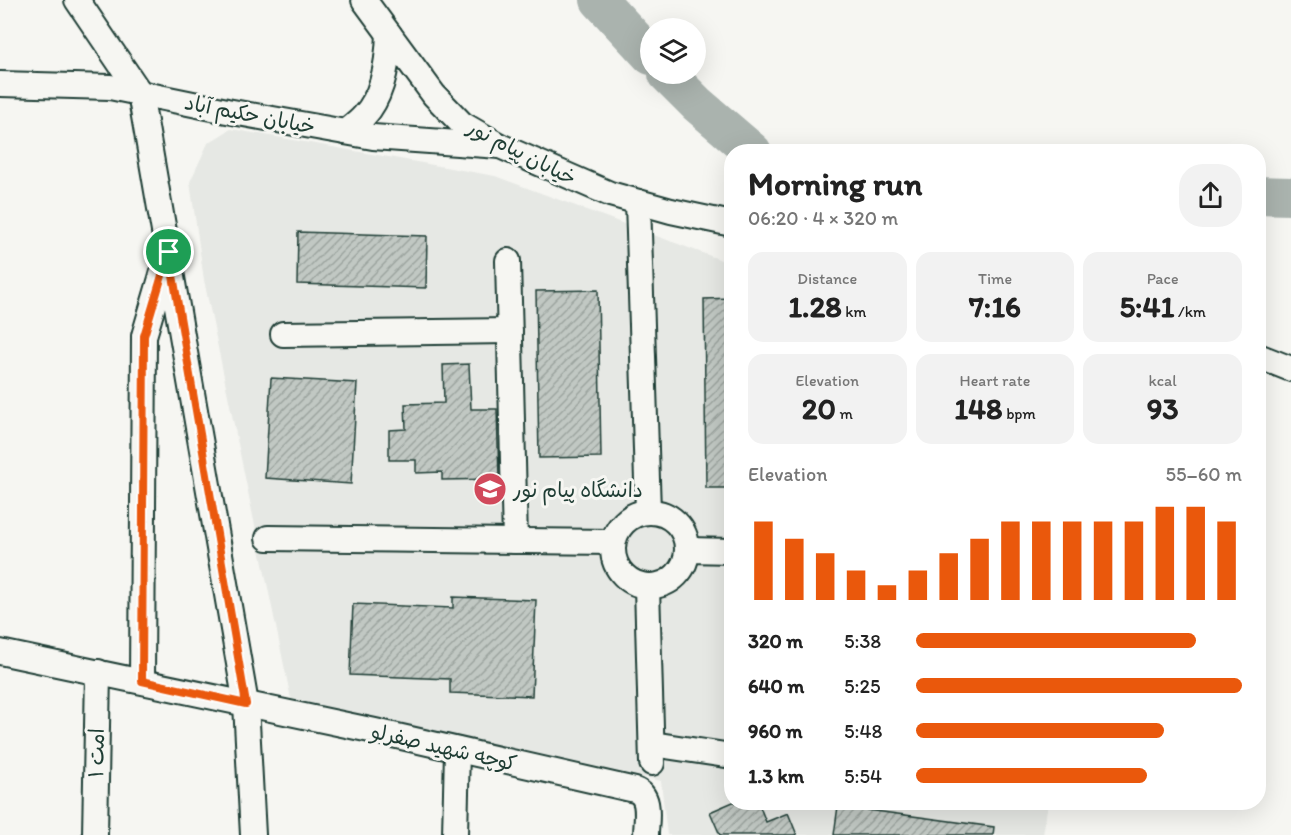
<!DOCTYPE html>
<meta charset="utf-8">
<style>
:root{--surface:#fff;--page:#f2f2f2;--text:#222;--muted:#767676;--accent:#ea580c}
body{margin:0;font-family:Itim,"Playpen Sans Arabic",sans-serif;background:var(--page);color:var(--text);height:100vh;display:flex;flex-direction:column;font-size:22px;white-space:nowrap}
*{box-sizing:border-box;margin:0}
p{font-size:20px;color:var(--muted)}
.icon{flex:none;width:33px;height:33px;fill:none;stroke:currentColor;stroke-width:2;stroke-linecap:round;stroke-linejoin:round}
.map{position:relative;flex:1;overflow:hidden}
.sheet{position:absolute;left:724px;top:144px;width:542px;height:666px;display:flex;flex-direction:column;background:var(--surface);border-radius:24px;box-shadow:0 6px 24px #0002}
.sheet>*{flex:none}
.buttons{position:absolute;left:640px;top:18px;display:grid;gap:12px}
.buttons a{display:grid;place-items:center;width:66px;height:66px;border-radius:50%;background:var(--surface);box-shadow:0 6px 24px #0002;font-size:30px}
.pin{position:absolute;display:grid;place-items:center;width:51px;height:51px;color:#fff;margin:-26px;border:3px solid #fff;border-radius:50%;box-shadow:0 2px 6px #0007}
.round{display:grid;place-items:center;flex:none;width:63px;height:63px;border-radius:24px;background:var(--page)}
.summary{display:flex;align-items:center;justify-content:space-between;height:102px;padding:0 24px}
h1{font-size:33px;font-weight:700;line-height:45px}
.metrics{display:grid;grid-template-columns:repeat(3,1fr);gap:9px;height:102px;padding:6px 24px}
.metrics div{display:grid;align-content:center;border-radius:15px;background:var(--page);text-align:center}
.metrics b{font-size:30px;font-weight:700}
.metrics small{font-size:16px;font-weight:400}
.metrics p{font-size:16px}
.chart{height:168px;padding:12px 24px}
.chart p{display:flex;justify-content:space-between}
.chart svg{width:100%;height:108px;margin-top:6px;stroke:var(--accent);stroke-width:6}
ul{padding:0 24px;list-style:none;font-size:20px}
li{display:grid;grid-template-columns:96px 72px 1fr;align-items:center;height:45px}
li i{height:15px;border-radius:8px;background:var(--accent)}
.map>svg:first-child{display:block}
</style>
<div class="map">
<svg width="1291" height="835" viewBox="0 0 1291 835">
<defs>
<pattern id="building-hatch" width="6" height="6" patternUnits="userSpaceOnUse" patternTransform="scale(1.5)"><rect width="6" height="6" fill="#c1c8c3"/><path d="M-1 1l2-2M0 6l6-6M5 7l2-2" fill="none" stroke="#9ca49f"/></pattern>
</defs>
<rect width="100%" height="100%" fill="#f6f6f2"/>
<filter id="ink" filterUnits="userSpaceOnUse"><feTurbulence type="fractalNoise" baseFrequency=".0167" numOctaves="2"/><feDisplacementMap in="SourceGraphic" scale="12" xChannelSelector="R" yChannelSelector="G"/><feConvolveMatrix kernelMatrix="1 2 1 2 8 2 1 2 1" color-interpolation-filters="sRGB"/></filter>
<g filter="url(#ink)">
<!-- built -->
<path fill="#e6e8e4" d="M231,129L495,176L732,264V802L1048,803L1043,835H667L661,781L291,699L204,280L190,182L208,143Z"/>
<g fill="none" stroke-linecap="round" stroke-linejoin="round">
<!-- river -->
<g stroke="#aab3ae" stroke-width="38">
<path d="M599,0L651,56"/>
<path d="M667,74L697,104L753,152"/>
<path d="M1258,195L1291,196"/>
</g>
</g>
<!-- building -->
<g fill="url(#building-hatch)" stroke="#1f3d34" stroke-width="1.5">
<path d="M298,232L427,236L426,288L297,284Z"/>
<path d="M598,290L601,457L539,458L536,291Z"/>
<path d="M732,298V488H706L704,299Z"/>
<path d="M469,364L471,409H497L499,479L442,480V472L416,473V460H389V430L406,429L405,404L444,403L443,365Z"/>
<path d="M271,378L357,383L351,484L265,478Z"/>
<path d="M453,597L536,600L532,696L450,693V679L350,675L353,604L453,608Z"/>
<path d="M733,802H758L766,822L788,813L797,835H720L710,812Z"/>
<path d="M838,806L994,827L993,835H834Z"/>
</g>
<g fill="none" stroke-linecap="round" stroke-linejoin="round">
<defs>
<g id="minor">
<path d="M77,0L140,93L246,704L253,835"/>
<path d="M364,0L434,95L462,124L500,146L610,194L671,211L732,224"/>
<path d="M0,84L110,87L227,111L373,137L500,146"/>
<path d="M346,132C352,127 359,122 364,116C383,96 388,61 389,34"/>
<path d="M638,202L648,511"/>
<path d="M508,261L515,541"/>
<path d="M283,334L510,331"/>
<path d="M1258,356L1291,369"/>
<circle cx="650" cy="549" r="37"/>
<path d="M268,538L613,542"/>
<path d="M688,550L732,551"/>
<path d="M647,587L652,763"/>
<path d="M0,652L375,731L635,790C652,796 646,820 646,835"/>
<path d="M142,681L144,336L167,258"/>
<path d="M652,744L732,756"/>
<path d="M95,835L98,672"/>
<path d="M455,835L457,750"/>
</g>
</defs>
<!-- minor casing -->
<use href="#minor" stroke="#1f3d34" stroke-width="28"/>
<!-- minor -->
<use href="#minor" stroke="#f6f6f2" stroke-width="24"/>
</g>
</g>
<g fill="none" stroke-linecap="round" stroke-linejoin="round" filter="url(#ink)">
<defs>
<path id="route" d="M169,252L246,704L142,681L144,336Z"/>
</defs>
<!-- route casing -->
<use href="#route" stroke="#fff" stroke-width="12"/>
<!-- route -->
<use href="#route" stroke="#ea580c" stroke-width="8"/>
</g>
<!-- icons -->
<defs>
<symbol id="university-disc" viewBox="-11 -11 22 22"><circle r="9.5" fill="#d1495b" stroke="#f6f6f2"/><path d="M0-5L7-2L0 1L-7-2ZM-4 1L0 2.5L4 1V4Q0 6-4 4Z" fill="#fff"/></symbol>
</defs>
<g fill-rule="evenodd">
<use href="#university-disc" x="471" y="470" width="38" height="38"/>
</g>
<g text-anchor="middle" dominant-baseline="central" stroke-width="6" stroke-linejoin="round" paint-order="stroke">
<!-- street labels -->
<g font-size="21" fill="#1f3d34" stroke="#f6f6f2">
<text transform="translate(250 114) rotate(11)">خیابان حکیم آباد</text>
<text transform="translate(522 152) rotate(27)">خیابان پیام نور</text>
<text transform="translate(444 747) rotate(13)">کوچه شهید صفرلو</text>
<text transform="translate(96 753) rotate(-89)">امت ۱</text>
</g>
<!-- poi labels -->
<g font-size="21" fill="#1f3d34" stroke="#f6f6f2" text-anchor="start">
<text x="513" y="489">دانشگاه پیام نور</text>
</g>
</g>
</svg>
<div class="buttons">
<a><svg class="icon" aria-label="layers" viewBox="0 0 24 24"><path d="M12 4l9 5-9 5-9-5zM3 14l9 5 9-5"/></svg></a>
</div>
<div class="pin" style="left:169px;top:252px;background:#1e9e55"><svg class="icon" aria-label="arrive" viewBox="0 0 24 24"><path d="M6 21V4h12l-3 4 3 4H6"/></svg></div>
<section class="sheet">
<div class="summary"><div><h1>Morning run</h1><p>06:20 · 4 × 320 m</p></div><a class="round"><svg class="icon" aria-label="share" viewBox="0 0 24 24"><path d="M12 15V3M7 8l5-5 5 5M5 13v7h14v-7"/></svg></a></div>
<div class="metrics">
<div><p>Distance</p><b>1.28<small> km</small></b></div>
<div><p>Time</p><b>7:16</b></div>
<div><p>Pace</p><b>5:41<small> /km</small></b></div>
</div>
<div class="metrics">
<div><p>Elevation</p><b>20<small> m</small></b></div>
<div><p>Heart rate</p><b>148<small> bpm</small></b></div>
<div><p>kcal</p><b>93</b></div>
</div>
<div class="chart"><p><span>Elevation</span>55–60 m</p>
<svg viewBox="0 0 160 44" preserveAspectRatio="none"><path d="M5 44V12M15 44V19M25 44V25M35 44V32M45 44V38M55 44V32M65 44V25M75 44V19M85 44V12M95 44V12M105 44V12M115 44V12M125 44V12M135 44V6M145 44V6M155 44V12"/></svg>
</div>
<ul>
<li><b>320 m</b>5:38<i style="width:86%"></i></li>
<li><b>640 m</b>5:25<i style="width:100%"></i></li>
<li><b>960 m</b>5:48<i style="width:76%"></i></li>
<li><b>1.3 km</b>5:54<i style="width:71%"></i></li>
</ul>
</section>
</div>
